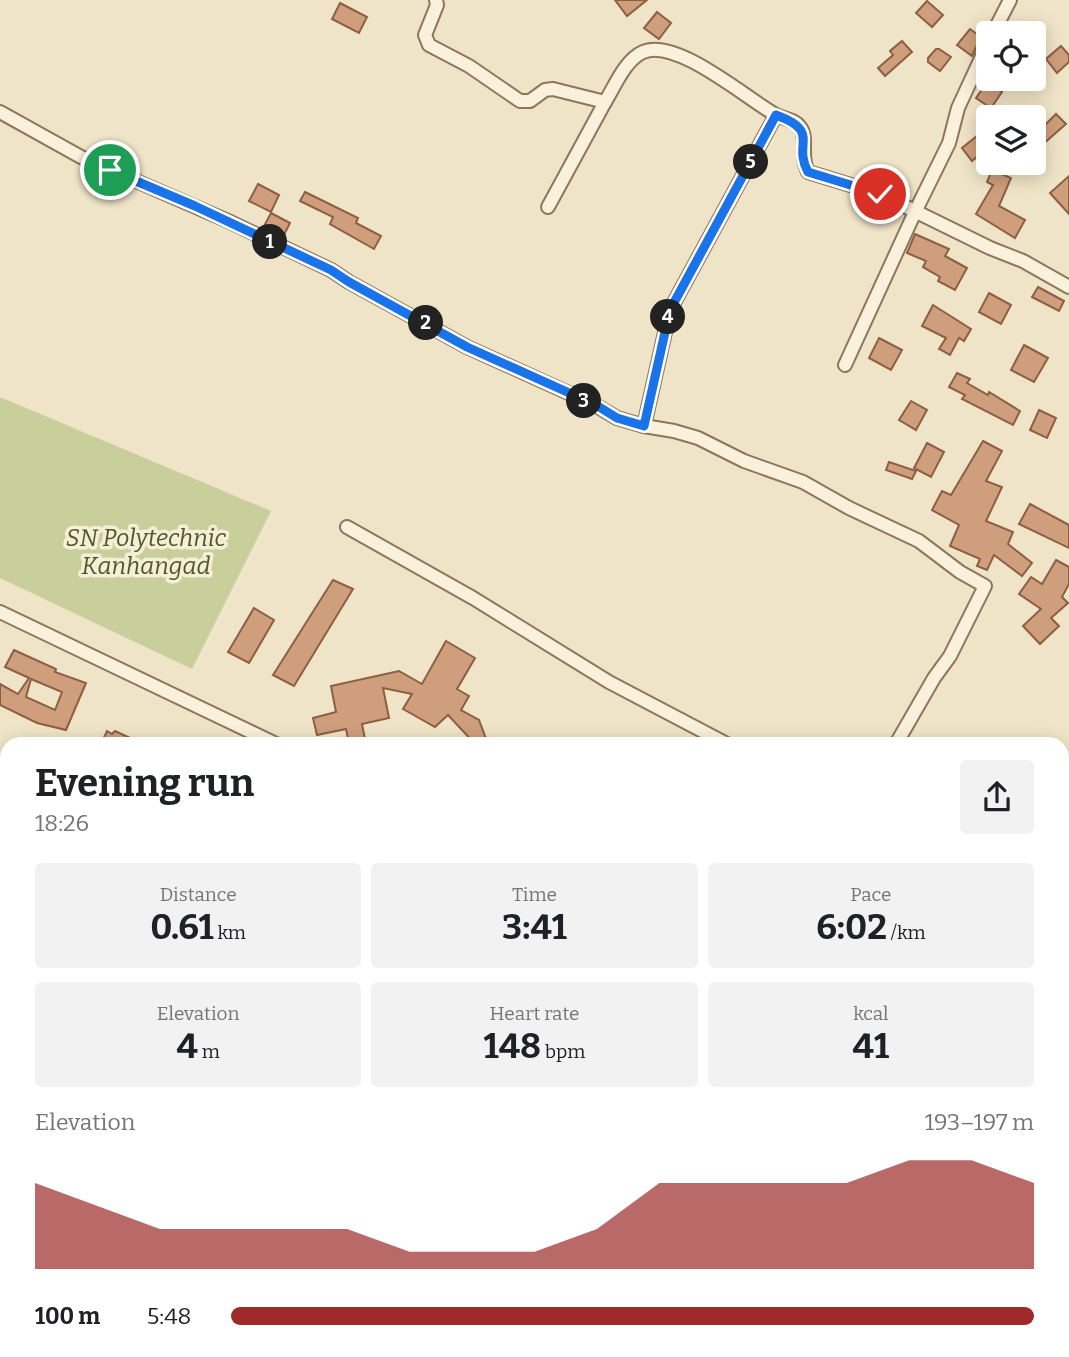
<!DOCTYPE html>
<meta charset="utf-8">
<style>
:root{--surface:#fff;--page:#f2f2f2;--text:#202124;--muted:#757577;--accent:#9e2a2b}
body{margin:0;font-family:Bitter,serif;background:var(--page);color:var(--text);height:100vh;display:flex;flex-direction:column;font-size:26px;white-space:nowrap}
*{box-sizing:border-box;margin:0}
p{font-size:23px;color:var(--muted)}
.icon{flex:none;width:38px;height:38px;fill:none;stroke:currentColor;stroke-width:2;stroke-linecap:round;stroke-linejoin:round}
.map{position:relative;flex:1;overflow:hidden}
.side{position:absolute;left:0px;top:737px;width:1069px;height:621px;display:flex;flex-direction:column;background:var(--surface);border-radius:21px 21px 0 0;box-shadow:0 4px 18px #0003}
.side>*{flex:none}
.buttons{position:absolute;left:976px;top:21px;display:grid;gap:14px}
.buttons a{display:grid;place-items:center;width:70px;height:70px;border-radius:7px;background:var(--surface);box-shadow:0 4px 18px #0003;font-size:35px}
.pin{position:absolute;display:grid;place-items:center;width:60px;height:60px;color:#fff;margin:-30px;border:4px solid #fff;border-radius:50%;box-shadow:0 2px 7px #0007}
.km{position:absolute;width:35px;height:35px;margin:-18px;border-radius:50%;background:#222;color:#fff;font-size:19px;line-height:35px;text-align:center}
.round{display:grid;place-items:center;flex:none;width:74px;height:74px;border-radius:7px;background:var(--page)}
.overview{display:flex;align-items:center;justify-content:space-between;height:119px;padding:0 35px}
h1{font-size:38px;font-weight:700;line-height:52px}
.figures{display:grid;grid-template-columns:repeat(3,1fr);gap:10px;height:119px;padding:7px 35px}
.figures div{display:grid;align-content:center;border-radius:7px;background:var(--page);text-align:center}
.figures b{font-size:35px;font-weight:700}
.figures small{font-size:19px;font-weight:400}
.figures p{font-size:19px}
.chart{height:196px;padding:14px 35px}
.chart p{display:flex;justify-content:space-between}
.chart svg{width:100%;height:126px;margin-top:7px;fill:var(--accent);opacity:.7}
ul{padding:0 35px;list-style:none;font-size:23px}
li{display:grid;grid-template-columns:112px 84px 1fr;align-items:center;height:52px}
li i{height:18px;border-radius:9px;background:var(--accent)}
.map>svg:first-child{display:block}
</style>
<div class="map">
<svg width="1069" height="1357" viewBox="0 0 1069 1357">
<rect width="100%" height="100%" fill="#f0e4c8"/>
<!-- farmland -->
<path fill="#e6deb5" d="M257,1351H477L484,1357H255Z"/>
<!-- green -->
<path fill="#c9cf9b" d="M0,397L271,511L192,669L0,578Z"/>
<!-- building -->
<g fill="#cf9f7d" stroke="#8d5f41" stroke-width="2" fill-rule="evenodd">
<path d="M615,0H647L627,16Z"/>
<path d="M927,1L943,15L932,27L916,13Z"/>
<path d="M340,3L367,17L359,33L332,19Z"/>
<path d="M657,12L671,23L659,39L644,28Z"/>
<path d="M970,29L981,37L972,56L957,45Z"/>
<path d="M902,41L912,52L885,76L878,68L893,55L890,51Z"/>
<path d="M1061,46L1069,55V62L1057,73L1046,59Z"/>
<path d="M936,49H939L951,57L940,71L928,62V58Z"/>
<path d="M988,81L1002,92L991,108L976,98Z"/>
<path d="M1056,114L1066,124L1034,152V136Z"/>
<path d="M977,136L985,147V150L972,161L962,148Z"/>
<path d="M992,170L1011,178L999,206L1025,220L1015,238L976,214L993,185L987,182Z"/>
<path d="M1069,176V214L1050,193Z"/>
<path d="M258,184L279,195L271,212L249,201Z"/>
<path d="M305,192L358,218L356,223L381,236L374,249L330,224L333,217L300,201Z"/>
<path d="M271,213L290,223L283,237L263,228Z"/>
<path d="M915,234L949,249L945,256L967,268L955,290L938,281L940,277L923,267L926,261L907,253Z"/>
<path d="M1038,287L1064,301L1059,311L1032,297Z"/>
<path d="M989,293L1011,305L1001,324L979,312Z"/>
<path d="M933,305L971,329L964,341L959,338L950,355L939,349L946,338L922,326Z"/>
<path d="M879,338L902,350L891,370L869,358Z"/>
<path d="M1024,345L1048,358L1034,382L1011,370Z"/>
<path d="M957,373L970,379L967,383L988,395L989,392L1020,411L1013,425L962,399L965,395L949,387Z"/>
<path d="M911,401L927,410L916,430L899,420Z"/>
<path d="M1039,410L1056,418L1047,438L1030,430Z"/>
<path d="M983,441L1002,451L986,481L1002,487L986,521L1013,532L1008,544L1032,563L1022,576L994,555L987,570L977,566L980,559L950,546L959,525L932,510L942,491L951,495Z"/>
<path d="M927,443L944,452L931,477L914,468Z"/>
<path d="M889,462L916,471L912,479L886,470Z"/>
<path d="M1030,504L1069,525V548L1019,524Z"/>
<path d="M1056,560L1069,567V584L1062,597L1068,603L1051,618L1059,626L1040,644L1023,626L1041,609L1019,594L1031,577L1042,584Z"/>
<path d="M333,580L353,589L294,686L273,675Z"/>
<path d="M254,608L274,620L249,663L228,652Z"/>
<path d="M446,641L475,658L457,689L469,696L461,710L479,720L488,744H475L448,715L435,727L403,709L412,694L383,688L389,718L362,724L366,744H349L346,729L317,735L313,718L336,712L331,686L399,671L422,684Z"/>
<path d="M14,650L56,669L55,672L86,683L66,730L37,723L0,705V684L18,694L29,678L5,667ZM31,679L62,692L55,710L26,697Z"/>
<path d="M107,731L112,734L115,731L143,744H101Z"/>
</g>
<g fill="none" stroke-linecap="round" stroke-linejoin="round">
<defs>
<g id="minor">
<path d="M436,0L437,5L425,35L429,45L469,66L520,101H530L545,90L553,89L605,102C615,86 625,60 643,52C676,37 747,99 776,115C784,119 794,119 800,127C809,139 799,155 808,172L880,194L990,248L1023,261L1069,287"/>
<path d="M993,33L1010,0"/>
<path d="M0,112L81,157L228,221L331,270L349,282L467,347L595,405L617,418L644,426L674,431L698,438L744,461L803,482L849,508L919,541L960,572L985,586L950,656L934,678L896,744"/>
<path d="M548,207L605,102"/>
<path d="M845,365L915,212L949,143L958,108L989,41"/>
<path d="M644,426L670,310L776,115"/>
<path d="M347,527L473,598L609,682L727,744"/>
<path d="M0,612L276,744"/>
<path d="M0,1052L7,1055"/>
<path d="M1062,1118L1069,1120"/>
<path d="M0,1281L7,1286"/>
<path d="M736,1351L750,1357"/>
<path d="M211,1357L216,1351"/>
</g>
</defs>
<!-- minor casing -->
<use href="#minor" stroke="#8d765c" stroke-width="16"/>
<!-- minor -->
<use href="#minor" stroke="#faf1dc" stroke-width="12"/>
</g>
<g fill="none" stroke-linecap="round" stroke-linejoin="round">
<defs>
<path id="route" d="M110,170L195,206L331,270L349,282L467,347L596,405L617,418L644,426L670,310L776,115C822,132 792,143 808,172L880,194"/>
</defs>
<!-- route casing -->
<use href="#route" stroke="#fff" stroke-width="14"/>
<!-- route -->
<use href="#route" stroke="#1a73e8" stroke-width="9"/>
</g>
<g text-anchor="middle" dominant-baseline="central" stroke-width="7" stroke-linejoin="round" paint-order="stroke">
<!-- park labels -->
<g font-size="24" font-style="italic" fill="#4d5a26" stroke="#f7eed8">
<text x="146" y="538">SN Polytechnic<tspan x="146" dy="28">Kanhangad</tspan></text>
</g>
</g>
</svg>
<div class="buttons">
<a><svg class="icon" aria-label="locate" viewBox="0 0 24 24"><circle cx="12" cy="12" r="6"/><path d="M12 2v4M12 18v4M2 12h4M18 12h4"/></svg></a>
<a><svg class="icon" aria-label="layers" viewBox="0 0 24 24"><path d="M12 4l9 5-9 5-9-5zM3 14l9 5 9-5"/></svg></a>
</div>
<div class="pin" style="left:110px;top:170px;background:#1e9e55"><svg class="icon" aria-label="arrive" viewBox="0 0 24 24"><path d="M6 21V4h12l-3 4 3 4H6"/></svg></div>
<div class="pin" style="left:880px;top:194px;background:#d93025"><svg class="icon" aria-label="check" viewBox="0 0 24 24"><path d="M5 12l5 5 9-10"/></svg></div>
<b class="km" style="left:270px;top:242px">1</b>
<b class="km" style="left:426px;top:323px">2</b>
<b class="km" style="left:584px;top:401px">3</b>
<b class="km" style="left:668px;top:317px">4</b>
<b class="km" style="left:751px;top:162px">5</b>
<section class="side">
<div class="overview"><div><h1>Evening run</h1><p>18:26</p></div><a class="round"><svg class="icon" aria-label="share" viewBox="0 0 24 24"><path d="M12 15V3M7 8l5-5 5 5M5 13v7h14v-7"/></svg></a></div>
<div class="figures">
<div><p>Distance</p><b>0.61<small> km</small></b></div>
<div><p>Time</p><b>3:41</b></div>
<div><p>Pace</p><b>6:02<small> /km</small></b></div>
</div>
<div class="figures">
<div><p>Elevation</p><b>4<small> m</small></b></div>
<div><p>Heart rate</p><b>148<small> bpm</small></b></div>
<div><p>kcal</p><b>41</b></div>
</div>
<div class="chart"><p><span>Elevation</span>193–197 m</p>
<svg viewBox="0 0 160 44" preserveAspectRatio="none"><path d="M0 44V14L10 22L20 30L30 30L40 30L50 30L60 38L70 38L80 38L90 30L100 14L110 14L120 14L130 14L140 6L150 6L160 14V44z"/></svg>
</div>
<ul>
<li><b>100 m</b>5:48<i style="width:100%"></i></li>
</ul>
</section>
</div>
